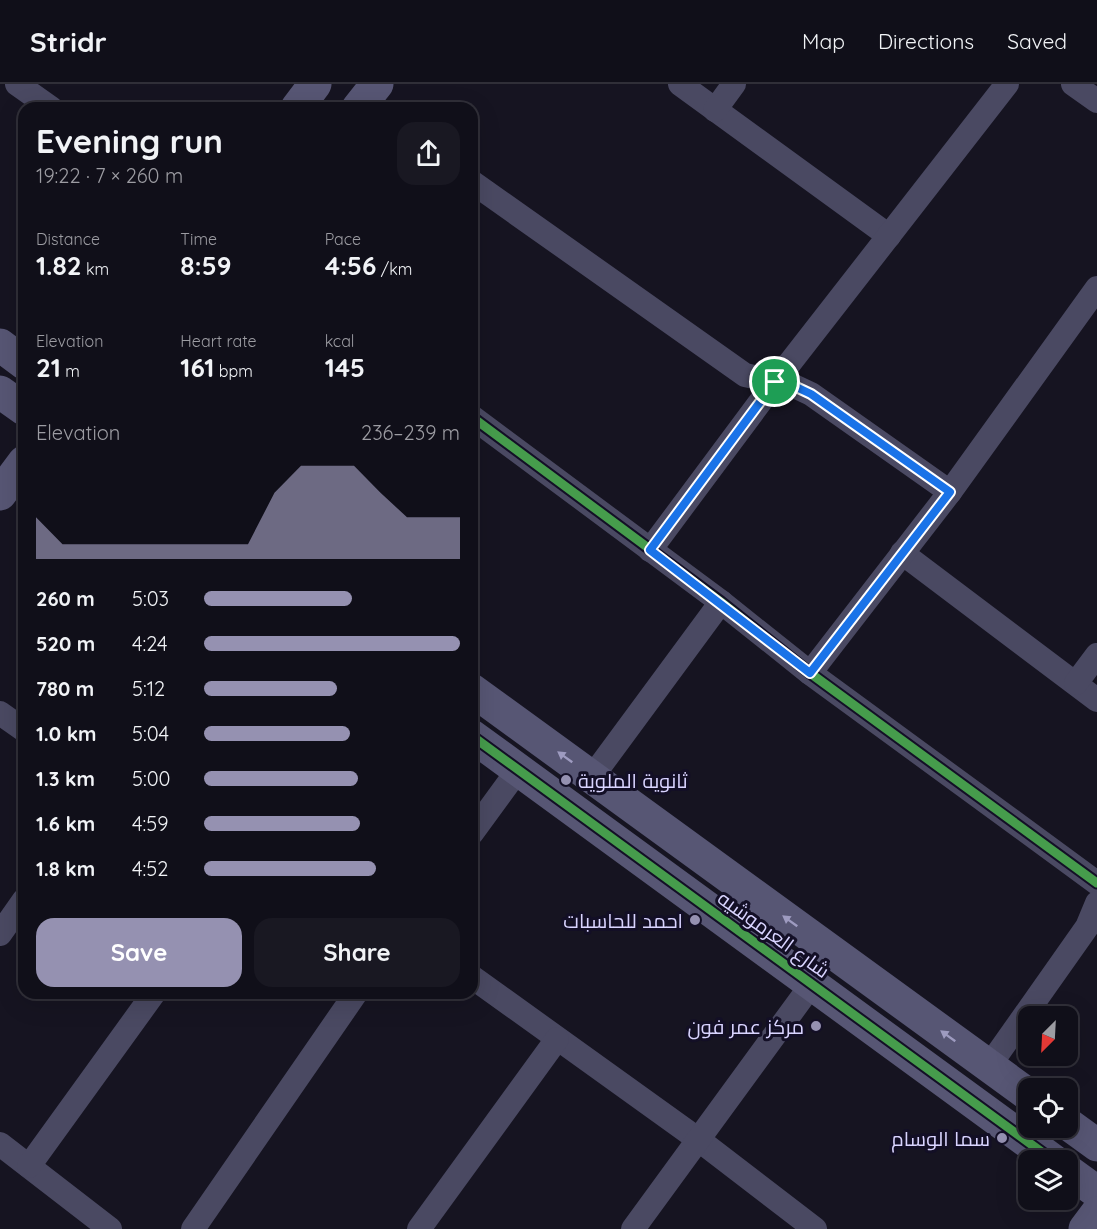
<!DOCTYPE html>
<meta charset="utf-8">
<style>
:root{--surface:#100f19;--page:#191822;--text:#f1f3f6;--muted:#9c9ca2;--line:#302f38;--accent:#9591b1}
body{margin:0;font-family:Quicksand,Cairo,sans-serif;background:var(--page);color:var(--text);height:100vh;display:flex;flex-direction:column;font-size:22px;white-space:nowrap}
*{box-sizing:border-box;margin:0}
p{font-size:20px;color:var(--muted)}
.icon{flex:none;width:33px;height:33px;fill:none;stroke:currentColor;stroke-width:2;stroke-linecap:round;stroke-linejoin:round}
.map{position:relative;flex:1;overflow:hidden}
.side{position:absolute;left:18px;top:18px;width:460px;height:897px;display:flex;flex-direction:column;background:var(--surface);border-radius:18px;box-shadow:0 6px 24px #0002,0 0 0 2px var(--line)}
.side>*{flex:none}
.needle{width:39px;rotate:204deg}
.buttons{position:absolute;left:1018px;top:922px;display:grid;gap:12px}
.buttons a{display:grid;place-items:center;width:60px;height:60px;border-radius:12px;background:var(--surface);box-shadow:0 6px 24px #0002,0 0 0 2px var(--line);font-size:30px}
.pin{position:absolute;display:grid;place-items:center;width:51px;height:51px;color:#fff;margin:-26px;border:3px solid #fff;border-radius:50%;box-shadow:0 2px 6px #0007}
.round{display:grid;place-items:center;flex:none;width:63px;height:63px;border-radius:18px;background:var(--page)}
.overview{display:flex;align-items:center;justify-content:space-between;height:102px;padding:0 18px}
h1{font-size:33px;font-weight:800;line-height:45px}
.metrics{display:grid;grid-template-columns:repeat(3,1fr);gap:9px;height:102px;padding:6px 18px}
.metrics div{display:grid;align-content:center}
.metrics b{font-size:26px;font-weight:800}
.metrics small{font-size:16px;font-weight:400}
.metrics p{font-size:16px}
.chart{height:168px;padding:12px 18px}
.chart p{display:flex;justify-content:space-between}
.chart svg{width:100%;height:108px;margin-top:6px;fill:var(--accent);opacity:.7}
.button{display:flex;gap:12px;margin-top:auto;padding:12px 18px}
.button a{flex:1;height:69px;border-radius:18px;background:var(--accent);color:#fff;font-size:24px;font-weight:800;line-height:69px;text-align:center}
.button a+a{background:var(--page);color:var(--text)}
ul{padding:0 18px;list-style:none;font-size:20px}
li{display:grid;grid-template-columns:96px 72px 1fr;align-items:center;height:45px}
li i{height:15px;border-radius:8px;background:var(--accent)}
header{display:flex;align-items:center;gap:36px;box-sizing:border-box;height:84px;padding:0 30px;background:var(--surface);border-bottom:2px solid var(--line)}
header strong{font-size:28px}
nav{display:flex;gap:33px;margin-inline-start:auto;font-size:21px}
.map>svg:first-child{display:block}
</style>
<header>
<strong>Stridr</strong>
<nav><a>Map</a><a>Directions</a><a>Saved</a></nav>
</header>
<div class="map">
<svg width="1097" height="1145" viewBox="0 0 1097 1145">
<rect width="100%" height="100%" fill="#161421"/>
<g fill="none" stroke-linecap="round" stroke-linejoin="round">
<!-- street -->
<g stroke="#4a4962" stroke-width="24">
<path d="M17,0L51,24"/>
<path d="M680,0L889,152"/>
<path d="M1073,0L1097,17"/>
<path d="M715,26L734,0"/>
<path d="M472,98L745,291L794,302L811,310L950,408"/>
<path d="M472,333L721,518L810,589L1097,799"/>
<path d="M650,466L775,298L1007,0"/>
<path d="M902,469L1097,616"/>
<path d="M810,589L950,408L1097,204"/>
<path d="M1076,599L1097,571"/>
<path d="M0,629L24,646"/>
<path d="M592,693L721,518"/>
<path d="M472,749L518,686"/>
<path d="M0,850L24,816"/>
<path d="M472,893L699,1056L815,1145"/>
<path d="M989,982L1087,843L1097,819"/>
<path d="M0,1060L110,1145"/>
<path d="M29,1082L154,909"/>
<path d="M193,1145L356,909"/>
<path d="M419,1145L557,955"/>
<path d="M633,1145L812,900"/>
</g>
<!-- secondary -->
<g stroke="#575674" stroke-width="33">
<path d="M297,24L315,0"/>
<path d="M358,24L377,0"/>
<path d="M0,261L24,279"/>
<path d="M0,308L24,325"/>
<path d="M0,410L24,378"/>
<path d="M472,606L1029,1011"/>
<path d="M472,652L1054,1077"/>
<path d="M1068,1040L1097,1061"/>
<path d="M1068,1087L1097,1108"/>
<path d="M1085,1145L1097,1129"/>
</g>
<defs>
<g id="cycleway">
<path d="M472,333L721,518L810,589L1097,799"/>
<path d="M472,652L1054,1077"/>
</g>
</defs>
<!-- cycleway casing -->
<use href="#cycleway" stroke="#130f26" stroke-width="13"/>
<!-- cycleway -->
<use href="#cycleway" stroke="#469c4c" stroke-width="9"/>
</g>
<!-- one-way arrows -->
<defs><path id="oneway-solid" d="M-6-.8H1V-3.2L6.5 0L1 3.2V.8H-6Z" transform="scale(1.5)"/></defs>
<g fill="#9e9bc0">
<use href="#oneway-solid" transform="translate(565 673) rotate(-144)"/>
<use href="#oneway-solid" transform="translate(790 837) rotate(-144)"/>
<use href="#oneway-solid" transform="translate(948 952) rotate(-144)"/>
</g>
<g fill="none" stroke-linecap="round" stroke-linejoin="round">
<defs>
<path id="route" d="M775,298L794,302L811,310L950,408L810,589L650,466Z"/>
</defs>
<!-- route casing -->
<use href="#route" stroke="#fff" stroke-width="12"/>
<!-- route -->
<use href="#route" stroke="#1a73e8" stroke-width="8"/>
</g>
<!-- markers -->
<g fill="#9591b1" stroke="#130f26" stroke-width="2">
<circle cx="566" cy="696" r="6"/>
<circle cx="695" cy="836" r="6"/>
<circle cx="816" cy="942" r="6"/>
<circle cx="1002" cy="1054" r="6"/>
</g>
<g text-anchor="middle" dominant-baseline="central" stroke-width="6" stroke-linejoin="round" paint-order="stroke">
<!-- poi labels -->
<g font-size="20" fill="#d9d4ff" stroke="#130f26" text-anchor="end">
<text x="578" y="696" text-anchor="start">ثانوية الملوية</text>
<text x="683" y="836">احمد للحاسبات</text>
<text x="804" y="942">مركز عمر فون</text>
<text x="990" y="1054">سما الوسام</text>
</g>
<!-- street labels -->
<g font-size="20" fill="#d9d4ff" stroke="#130f26">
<text transform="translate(774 850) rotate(36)">شارع العرموشيه</text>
</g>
</g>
</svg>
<div class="buttons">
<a><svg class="needle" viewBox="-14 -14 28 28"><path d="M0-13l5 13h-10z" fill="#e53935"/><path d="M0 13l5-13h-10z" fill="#9c9ca2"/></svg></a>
<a><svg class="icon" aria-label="locate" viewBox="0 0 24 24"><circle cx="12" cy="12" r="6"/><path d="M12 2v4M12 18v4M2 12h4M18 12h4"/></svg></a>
<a><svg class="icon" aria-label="layers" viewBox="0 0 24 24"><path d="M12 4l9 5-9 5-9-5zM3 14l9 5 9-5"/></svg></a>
</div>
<div class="pin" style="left:775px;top:298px;background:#1e9e55"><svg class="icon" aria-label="arrive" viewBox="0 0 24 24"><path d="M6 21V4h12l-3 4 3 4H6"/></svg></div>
<section class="side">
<div class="overview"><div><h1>Evening run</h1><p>19:22 · 7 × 260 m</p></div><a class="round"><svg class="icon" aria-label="share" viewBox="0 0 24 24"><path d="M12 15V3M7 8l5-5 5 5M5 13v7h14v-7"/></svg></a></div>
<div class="metrics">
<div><p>Distance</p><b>1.82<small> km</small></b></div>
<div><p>Time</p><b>8:59</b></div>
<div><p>Pace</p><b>4:56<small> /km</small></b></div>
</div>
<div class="metrics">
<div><p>Elevation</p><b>21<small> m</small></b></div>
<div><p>Heart rate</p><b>161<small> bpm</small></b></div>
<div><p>kcal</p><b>145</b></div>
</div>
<div class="chart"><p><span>Elevation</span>236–239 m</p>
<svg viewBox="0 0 160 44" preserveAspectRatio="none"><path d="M0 44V27L10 38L20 38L30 38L40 38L50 38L60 38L70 38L80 38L90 17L100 6L110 6L120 6L130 17L140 27L150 27L160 27V44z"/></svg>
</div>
<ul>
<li><b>260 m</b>5:03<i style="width:58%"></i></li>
<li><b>520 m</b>4:24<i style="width:100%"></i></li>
<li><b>780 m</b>5:12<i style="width:52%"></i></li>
<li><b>1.0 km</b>5:04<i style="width:57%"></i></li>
<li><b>1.3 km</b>5:00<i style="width:60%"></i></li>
<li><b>1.6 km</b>4:59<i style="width:61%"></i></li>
<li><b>1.8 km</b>4:52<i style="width:67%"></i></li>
</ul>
<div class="button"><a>Save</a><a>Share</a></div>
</section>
</div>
